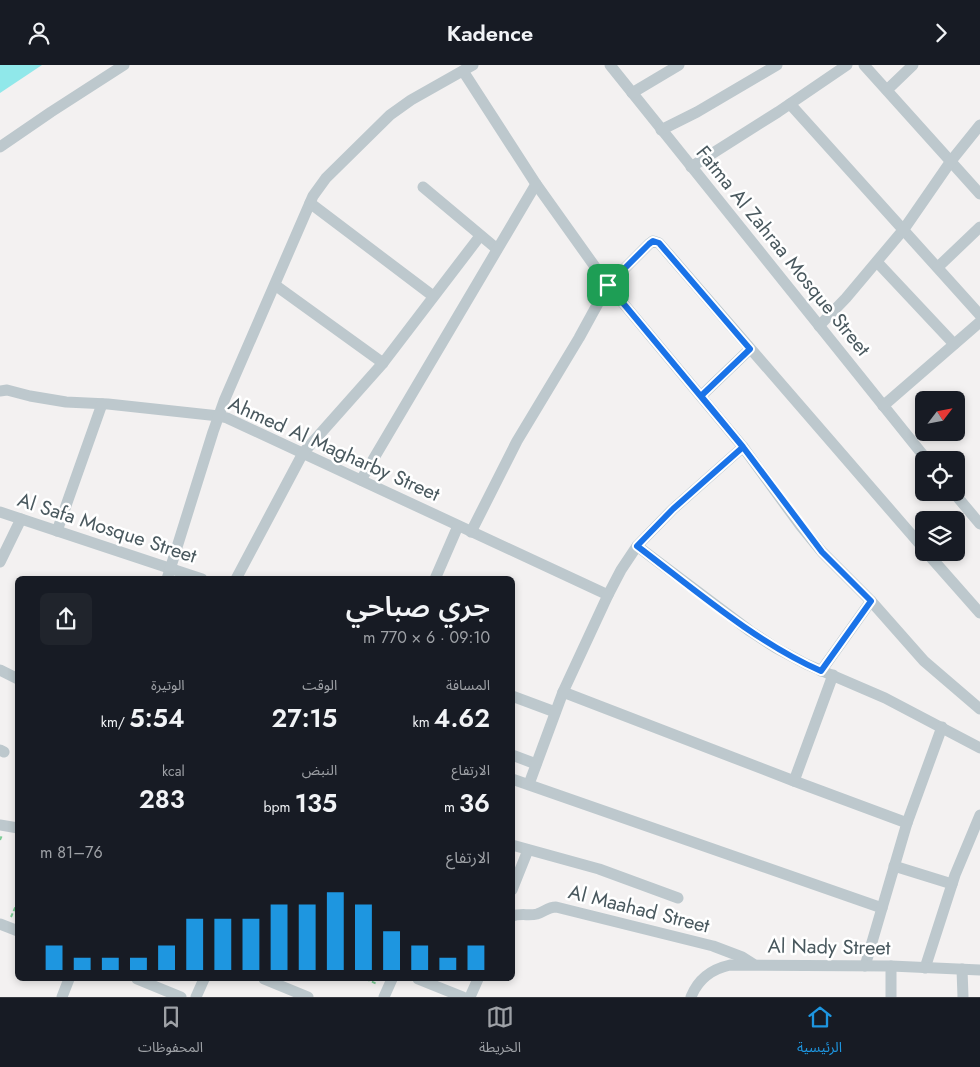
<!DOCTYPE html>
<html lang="ar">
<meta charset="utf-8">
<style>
:root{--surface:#171b24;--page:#20242c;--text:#f1f3f6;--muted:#9ea1a6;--line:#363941;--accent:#1e96e0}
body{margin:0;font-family:Jost,"Noto Sans Arabic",sans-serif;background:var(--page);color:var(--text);direction:rtl;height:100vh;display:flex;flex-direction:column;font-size:19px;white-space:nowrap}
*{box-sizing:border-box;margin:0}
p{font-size:16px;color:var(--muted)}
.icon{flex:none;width:28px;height:28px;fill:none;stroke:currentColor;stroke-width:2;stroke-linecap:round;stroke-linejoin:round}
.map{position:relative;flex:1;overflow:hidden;direction:ltr}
.details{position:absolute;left:15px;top:511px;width:500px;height:405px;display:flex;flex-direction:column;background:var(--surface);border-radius:8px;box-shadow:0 2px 8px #0003;direction:rtl}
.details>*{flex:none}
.needle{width:32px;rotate:58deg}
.fabs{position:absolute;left:915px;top:326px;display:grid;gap:10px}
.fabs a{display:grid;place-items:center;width:50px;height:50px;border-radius:8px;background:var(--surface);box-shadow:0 2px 8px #0003;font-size:25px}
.pin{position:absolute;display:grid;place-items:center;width:42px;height:42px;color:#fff;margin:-21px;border-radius:10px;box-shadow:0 2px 8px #0006}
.round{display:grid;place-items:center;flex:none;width:52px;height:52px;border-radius:8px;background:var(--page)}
.head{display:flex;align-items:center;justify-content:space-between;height:85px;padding:0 25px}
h1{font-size:28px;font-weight:600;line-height:38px}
.figures{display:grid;grid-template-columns:repeat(3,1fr);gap:8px;height:85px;padding:5px 25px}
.figures div{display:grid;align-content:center}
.figures b{font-size:25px;font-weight:600}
.figures small{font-size:14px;font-weight:400}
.figures p{font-size:14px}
.chart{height:140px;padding:10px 25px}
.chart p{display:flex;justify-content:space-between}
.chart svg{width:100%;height:90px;margin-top:5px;stroke:var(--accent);stroke-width:6}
header{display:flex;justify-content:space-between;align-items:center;height:65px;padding:0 25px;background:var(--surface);font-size:22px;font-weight:600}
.dock{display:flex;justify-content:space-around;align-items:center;height:70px;border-top:1px solid var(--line);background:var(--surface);font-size:14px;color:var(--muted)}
.dock a{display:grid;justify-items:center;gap:2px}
.dock .on{color:var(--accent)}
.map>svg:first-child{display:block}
</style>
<header><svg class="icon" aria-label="forward" viewBox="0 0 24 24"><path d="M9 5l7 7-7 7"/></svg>Kadence<svg class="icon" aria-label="person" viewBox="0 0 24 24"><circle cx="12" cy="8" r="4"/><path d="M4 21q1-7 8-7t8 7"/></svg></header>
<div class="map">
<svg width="980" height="932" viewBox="0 0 980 932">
<rect width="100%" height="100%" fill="#f3f1f1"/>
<!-- water -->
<path fill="#90e8ea" d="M0,0H42L0,28Z"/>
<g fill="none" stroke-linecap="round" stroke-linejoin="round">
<!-- path -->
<g stroke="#7acc94" stroke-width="2" stroke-dasharray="4 2.5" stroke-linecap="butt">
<path d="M0,775L2,770"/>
<path d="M11,852L18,836"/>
<path d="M366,914L377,919"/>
</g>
<!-- street -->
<g stroke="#bdc8cd" stroke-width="11">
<path d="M610,0L927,395"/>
<path d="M864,0L980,129"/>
<path d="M463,6L536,119L608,220L743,382L800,460L822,487L871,536L924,596L980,644"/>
<path d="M887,25L913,0"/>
<path d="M632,28L679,0"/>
<path d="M790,39L980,250"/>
<path d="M661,65L697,47L777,0"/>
<path d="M0,82L51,47L124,0"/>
<path d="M691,102L778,47L847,0"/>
<path d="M423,122L497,184"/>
<path d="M310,138L433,231"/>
<path d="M877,197L954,279"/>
<path d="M938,202L980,162"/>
<path d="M275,220L383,298"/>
<path d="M819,261L846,233L904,164L951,96L980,60"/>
<path d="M0,326L7,325L30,331L66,337L108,339L219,351L227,353L608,530"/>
<path d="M701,331L750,284"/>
<path d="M883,341L980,257"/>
<path d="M361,415L536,119"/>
<path d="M954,428L980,459"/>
<path d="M0,447L202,514"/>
<path d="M57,466L102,339"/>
<path d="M471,467L517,376L579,273L608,220L649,179L653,176L659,178L924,484"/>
<path d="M637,481L750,566L776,583L806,599L885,633L980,683"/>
<path d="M927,488L980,548"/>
<path d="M0,497L21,454"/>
<path d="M167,514L213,367L224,336L313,131L326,113L390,50L411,35L473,0"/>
<path d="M236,514L303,388L383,298L480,171"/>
<path d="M435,514L458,461"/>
<path d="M0,605L18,614"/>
<path d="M821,606L871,536"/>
<path d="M563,627L794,716L907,758"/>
<path d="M512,631L555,647"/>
<path d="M0,685L4,687"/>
<path d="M512,690L536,699"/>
<path d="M512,714L882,843"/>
<path d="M794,716L833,610"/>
<path d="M529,719L563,627L608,530L621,505L637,481L673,444L743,382"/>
<path d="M0,760L18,763"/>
<path d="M512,780L599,804L678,833"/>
<path d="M894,801L952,819"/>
<path d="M512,825L528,785"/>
<path d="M512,851C521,848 529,851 537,849C544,847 548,842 556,842L713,881L742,892L753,899"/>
<path d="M0,859L18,866"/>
<path d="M865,901L907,758L942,662"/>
<path d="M925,903L955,810L980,750"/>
<path d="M962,904L963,932"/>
<path d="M137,914L181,932"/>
<path d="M264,914L308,932"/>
<path d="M418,914L463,932"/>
<path d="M62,932L69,914"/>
<path d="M196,932L204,914"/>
<path d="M384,932L392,914"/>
<path d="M470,932L478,914"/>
<path d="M691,932C698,914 712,904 730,900L891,901L980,905"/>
<path d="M891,932V901"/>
</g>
</g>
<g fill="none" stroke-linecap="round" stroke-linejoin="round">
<defs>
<path id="route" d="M608,220L743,382L822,487L871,536L821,606C755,577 694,524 637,481L673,444L743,382L701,331L750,284L659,178L653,176L649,179L608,220"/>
</defs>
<!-- route casing -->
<use href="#route" stroke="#fff" stroke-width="10"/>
<!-- route -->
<use href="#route" stroke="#1a73e8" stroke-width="6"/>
</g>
<g text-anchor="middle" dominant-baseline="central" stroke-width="5" stroke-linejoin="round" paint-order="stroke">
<!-- street labels -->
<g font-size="20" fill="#49585e" stroke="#fff">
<text transform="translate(783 186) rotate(51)">Fatma Al Zahraa Mosque Street</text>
<text transform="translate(334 384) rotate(24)">Ahmed Al Magharby Street</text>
<text transform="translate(107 463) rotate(18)">Al Safa Mosque Street</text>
<text transform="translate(639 844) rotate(14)">Al Maahad Street</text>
<text transform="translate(829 882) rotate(1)">Al Nady Street</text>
</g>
</g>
</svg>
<div class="fabs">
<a><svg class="needle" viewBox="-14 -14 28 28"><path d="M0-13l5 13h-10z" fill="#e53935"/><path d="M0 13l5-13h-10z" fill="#9ea1a6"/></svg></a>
<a><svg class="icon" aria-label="locate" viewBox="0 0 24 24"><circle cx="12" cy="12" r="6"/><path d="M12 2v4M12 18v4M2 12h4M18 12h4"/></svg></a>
<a><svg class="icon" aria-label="layers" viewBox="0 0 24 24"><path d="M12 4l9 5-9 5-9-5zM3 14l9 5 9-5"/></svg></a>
</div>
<div class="pin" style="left:608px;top:220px;background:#1e9e55"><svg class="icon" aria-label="arrive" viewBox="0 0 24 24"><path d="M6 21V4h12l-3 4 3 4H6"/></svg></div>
<section class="details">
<div class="head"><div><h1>جري صباحي</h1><p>09:10 · 6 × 770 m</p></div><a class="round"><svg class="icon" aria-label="share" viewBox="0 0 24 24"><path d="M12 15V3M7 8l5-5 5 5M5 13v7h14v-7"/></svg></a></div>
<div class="figures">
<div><p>المسافة</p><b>4.62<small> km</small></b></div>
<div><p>الوقت</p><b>27:15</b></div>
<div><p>الوتيرة</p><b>5:54<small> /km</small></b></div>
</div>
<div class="figures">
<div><p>الارتفاع</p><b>36<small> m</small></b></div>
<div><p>النبض</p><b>135<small> bpm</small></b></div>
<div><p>kcal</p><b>283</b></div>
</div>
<div class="chart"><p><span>الارتفاع</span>76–81 m</p>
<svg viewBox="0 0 160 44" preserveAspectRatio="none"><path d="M5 44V32M15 44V38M25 44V38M35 44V38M45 44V32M55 44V19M65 44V19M75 44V19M85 44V12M95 44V12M105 44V6M115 44V12M125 44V25M135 44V32M145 44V38M155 44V32"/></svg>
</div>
</section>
</div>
<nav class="dock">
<a class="on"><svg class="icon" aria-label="home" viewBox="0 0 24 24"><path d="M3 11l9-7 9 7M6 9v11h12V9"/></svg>الرئيسية</a>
<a><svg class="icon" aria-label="map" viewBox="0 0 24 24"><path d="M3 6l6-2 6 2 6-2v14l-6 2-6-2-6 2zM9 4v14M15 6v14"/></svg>الخريطة</a>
<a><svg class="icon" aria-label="saved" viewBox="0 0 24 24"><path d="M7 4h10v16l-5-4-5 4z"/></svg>المحفوظات</a>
</nav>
